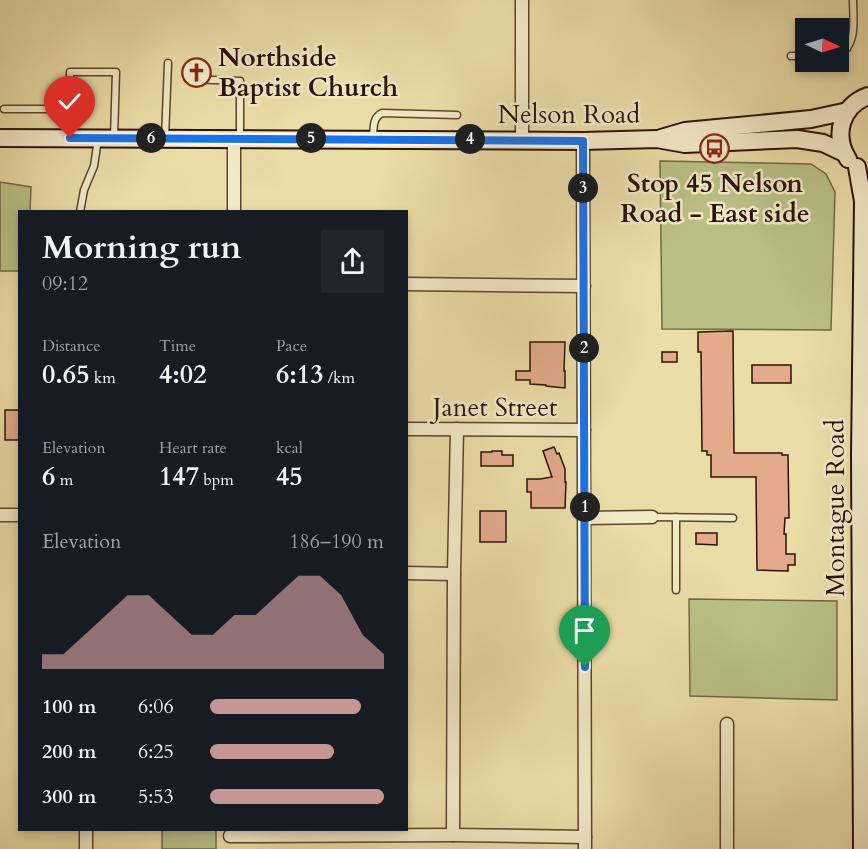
<!DOCTYPE html>
<meta charset="utf-8">
<style>
:root{--surface:#171b24;--page:#20242c;--text:#f1f3f6;--muted:#9ea1a6;--accent:#c59692}
body{margin:0;font-family:Cardo,serif;background:var(--page);color:var(--text);height:100vh;display:flex;flex-direction:column;font-size:22px;white-space:nowrap}
*{box-sizing:border-box;margin:0}
p{font-size:20px;color:var(--muted)}
.icon{flex:none;width:33px;height:33px;fill:none;stroke:currentColor;stroke-width:2;stroke-linecap:round;stroke-linejoin:round}
.map{position:relative;flex:1;overflow:hidden}
.drawer{position:absolute;left:18px;top:210px;width:390px;height:621px;display:flex;flex-direction:column;background:var(--surface);border-radius:0px;box-shadow:0 3px 9px #0003}
.drawer>*{flex:none}
.needle{width:39px;rotate:94deg}
.fabs{position:absolute;left:795px;top:18px;display:grid;gap:12px}
.fabs a{display:grid;place-items:center;width:54px;height:54px;border-radius:0px;background:var(--surface);box-shadow:0 3px 9px #0003;font-size:30px}
.pin{position:absolute;display:grid;place-items:center;width:51px;height:51px;color:#fff;margin:-62px -26px;border-radius:50% 50% 50% 0;rotate:-45deg;box-shadow:0 0 6px #0007}
.pin .icon{rotate:45deg}
.km{position:absolute;width:30px;height:30px;margin:-15px;border-radius:50%;background:#222;color:#fff;font-size:16px;line-height:30px;text-align:center}
.round{display:grid;place-items:center;flex:none;width:63px;height:63px;border-radius:0px;background:var(--page)}
.headline{display:flex;align-items:center;justify-content:space-between;height:102px;padding:0 24px}
h1{font-size:33px;font-weight:800;line-height:45px}
.figures{display:grid;grid-template-columns:repeat(3,1fr);gap:9px;height:102px;padding:6px 24px}
.figures div{display:grid;align-content:center}
.figures b{font-size:26px;font-weight:800}
.figures small{font-size:16px;font-weight:400}
.figures p{font-size:16px}
.chart{height:168px;padding:12px 24px}
.chart p{display:flex;justify-content:space-between}
.chart svg{width:100%;height:108px;margin-top:6px;fill:var(--accent);opacity:.7}
ul{padding:0 24px;list-style:none;font-size:20px}
li{display:grid;grid-template-columns:96px 72px 1fr;align-items:center;height:45px}
li i{height:15px;border-radius:8px;background:var(--accent)}
.map>svg:first-child{display:block}
</style>
<div class="map">
<svg width="868" height="849" viewBox="0 0 868 849">
<rect width="100%" height="100%" fill="#ebdda8"/>
<filter id="stains"><feTurbulence type="fractalNoise" baseFrequency=".00333" numOctaves="4"/><feColorMatrix values="0 0 0 0 .2 0 0 0 0 .09 0 0 0 0 .02 0 0 0 .5 -.17"/></filter>
<radialGradient id="worn" r=".72"><stop offset=".6" stop-color="#630" stop-opacity="0"/><stop offset="1" stop-color="#630" stop-opacity=".3"/></radialGradient>
<!-- green -->
<g fill="#b9c086" stroke="#726945" stroke-width="1.5">
<path d="M660,161L811,164L826,174L835,192L831,330L662,329Z"/>
<path d="M0,182L31,187L30,211L20,212L19,271H0Z"/>
<path d="M689,599L837,601V700L690,696Z"/>
<rect x="162" y="830" width="54" height="19"/>
</g>
<!-- building -->
<g fill="#e3aa8c" stroke="#2b1204" stroke-width="1.5">
<path d="M733,331L734,453H782V455H788L789,518H785L784,534H786V554H795V565H788V571L757,570L756,477H711V455H707V451H702L701,352H698V332Z"/>
<path d="M530,342H565L564,371H565V388L546,386V385L530,384V380H516V371H530Z"/>
<rect x="662" y="352" width="15" height="10"/>
<rect x="752" y="365" width="39" height="18"/>
<rect x="5" y="410" width="14" height="30"/>
<path d="M554,447L557,454L559,453L565,469V482H566L565,508H531V492H527V479H540L552,477L543,451Z"/>
<path d="M492,451H502V455H513V466H481V452H492Z"/>
<rect x="480" y="511" width="26" height="31"/>
<path d="M696,533H717V545L696,544Z"/>
</g>
<g fill="none" stroke-linecap="round" stroke-linejoin="round">
<defs>
<g id="lane">
<path d="M791,56H806"/>
<path d="M838,56C858,46 853,18 853,0"/>
<path d="M188,79L240,81V137"/>
<path d="M4,109H70"/>
<path d="M70,136V72H116L114,137"/>
<path d="M165,138L168,63"/>
<path d="M373,138C374,128 372,118 382,113L457,115"/>
<path d="M80,212L84,190L94,166L98,139"/>
<path d="M652,517L733,518"/>
<path d="M676,590V517"/>
</g>
<g id="street">
<path d="M522,140V0"/>
<path d="M583,141L585,849"/>
<path d="M234,212V138"/>
<path d="M406,284L584,286"/>
<path d="M406,429L584,430"/>
<path d="M0,515H20"/>
<path d="M585,518L652,517"/>
<path d="M406,573L454,574"/>
<path d="M453,835L454,574L457,429"/>
<path d="M230,836L453,835L585,837"/>
<path d="M86,849V830"/>
<path d="M727,849V724"/>
</g>
<g id="secondary">
<path d="M0,138L583,141L657,139L685,144L797,139L823,143L844,153"/>
<path d="M661,138L685,131L811,119L848,111"/>
<path d="M848,159C833,135 841,106 868,96"/>
<path d="M857,167L863,201L860,456L862,849"/>
</g>
</defs>
<!-- lane casing -->
<use href="#lane" stroke="#5b452d" stroke-width="9"/>
<!-- street casing -->
<use href="#street" stroke="#5b452d" stroke-width="15"/>
<!-- secondary casing -->
<use href="#secondary" stroke="#2b1204" stroke-width="20"/>
<!-- lane -->
<use href="#lane" stroke="#f2e9c6" stroke-width="6"/>
<!-- street -->
<use href="#street" stroke="#f2e9c6" stroke-width="12"/>
<!-- secondary -->
<use href="#secondary" stroke="#f2e9c6" stroke-width="16"/>
</g>
<g fill="none" stroke-linecap="round" stroke-linejoin="round">
<defs>
<path id="route" d="M70,138L583,141L585,667"/>
</defs>
<!-- route casing -->
<use href="#route" stroke="#fff" stroke-width="12"/>
<!-- route -->
<use href="#route" stroke="#1a73e8" stroke-width="8"/>
</g>
<!-- icons -->
<defs>
<symbol id="church-ring" viewBox="-11 -11 22 22"><circle r="9.5" fill="#f2e9c6" stroke="#8f2418" stroke-width="1.5"/><path d="M-1.2-6h2.4v3.5h3.3v2.4h-3.3V6h-2.4V-.1h-3.3v-2.4h3.3Z" fill="#8f2418"/></symbol>
<symbol id="bus-ring" viewBox="-11 -11 22 22"><circle r="9.5" fill="#f2e9c6" stroke="#8f2418" stroke-width="1.5"/><path d="M-5-6H5V4H4V6H2V4H-2V6H-4V4H-5ZM-3.5-4V0h7V-4ZM-3.5 1.2v1.5H-2V1.2ZM2 1.2v1.5H3.5V1.2Z" fill="#8f2418"/></symbol>
</defs>
<g fill-rule="evenodd">
<use href="#church-ring" x="180" y="56" width="33" height="33"/>
<use href="#bus-ring" x="698" y="132" width="33" height="33"/>
</g>
<g text-anchor="middle" dominant-baseline="central" stroke-width="5" stroke-linejoin="round" paint-order="stroke">
<!-- poi labels -->
<g font-size="26" font-weight="bold" fill="#2b1204" stroke="#f2e9c6" text-anchor="start">
<text x="218" y="57">Northside<tspan x="218" dy="30">Baptist Church</tspan></text>
<text x="715" y="183" text-anchor="middle">Stop 45 Nelson<tspan x="715" dy="30">Road - East side</tspan></text>
</g>
<!-- street labels -->
<g font-size="26" fill="#2b1204" stroke="#f2e9c6">
<text x="569" y="114">Nelson Road</text>
<text x="495" y="407">Janet Street</text>
<text transform="translate(835 508) rotate(-90)">Montague Road</text>
</g>
</g>
<rect width="100%" height="100%" filter="url(#stains)"/>
<rect width="100%" height="100%" fill="url(#worn)"/>
</svg>
<div class="fabs">
<a><svg class="needle" viewBox="-14 -14 28 28"><path d="M0-13l5 13h-10z" fill="#e53935"/><path d="M0 13l5-13h-10z" fill="#9ea1a6"/></svg></a>
</div>
<div class="pin" style="left:585px;top:667px;background:#1e9e55"><svg class="icon" aria-label="arrive" viewBox="0 0 24 24"><path d="M6 21V4h12l-3 4 3 4H6"/></svg></div>
<div class="pin" style="left:70px;top:138px;background:#d93025"><svg class="icon" aria-label="check" viewBox="0 0 24 24"><path d="M5 12l5 5 9-10"/></svg></div>
<b class="km" style="left:585px;top:507px">1</b>
<b class="km" style="left:584px;top:348px">2</b>
<b class="km" style="left:583px;top:188px">3</b>
<b class="km" style="left:470px;top:139px">4</b>
<b class="km" style="left:311px;top:138px">5</b>
<b class="km" style="left:151px;top:138px">6</b>
<section class="drawer">
<div class="headline"><div><h1>Morning run</h1><p>09:12</p></div><a class="round"><svg class="icon" aria-label="share" viewBox="0 0 24 24"><path d="M12 15V3M7 8l5-5 5 5M5 13v7h14v-7"/></svg></a></div>
<div class="figures">
<div><p>Distance</p><b>0.65<small> km</small></b></div>
<div><p>Time</p><b>4:02</b></div>
<div><p>Pace</p><b>6:13<small> /km</small></b></div>
</div>
<div class="figures">
<div><p>Elevation</p><b>6<small> m</small></b></div>
<div><p>Heart rate</p><b>147<small> bpm</small></b></div>
<div><p>kcal</p><b>45</b></div>
</div>
<div class="chart"><p><span>Elevation</span>186–190 m</p>
<svg viewBox="0 0 160 44" preserveAspectRatio="none"><path d="M0 44V38L10 38L20 30L30 22L40 14L50 14L60 22L70 30L80 30L90 22L100 22L110 14L120 6L130 6L140 14L150 30L160 38V44z"/></svg>
</div>
<ul>
<li><b>100 m</b>6:06<i style="width:87%"></i></li>
<li><b>200 m</b>6:25<i style="width:71%"></i></li>
<li><b>300 m</b>5:53<i style="width:100%"></i></li>
</ul>
</section>
</div>
